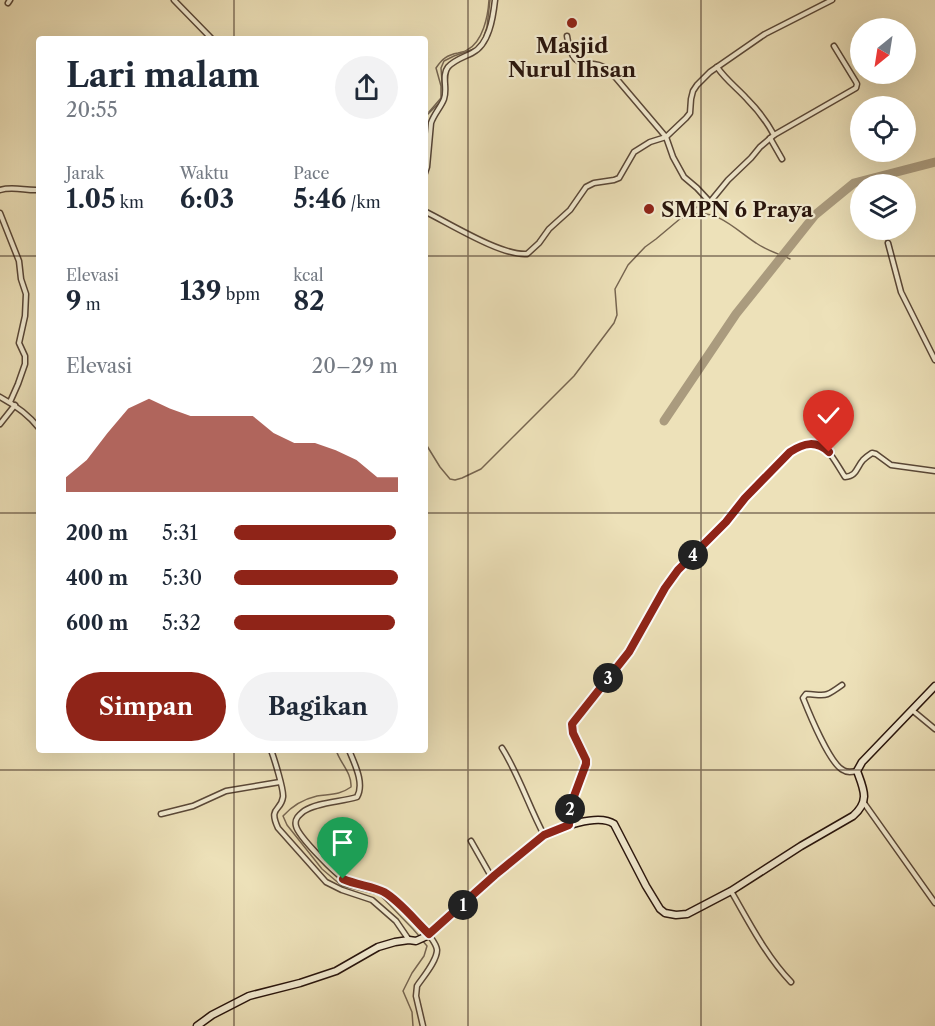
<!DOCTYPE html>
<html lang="id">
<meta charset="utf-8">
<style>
:root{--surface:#fff;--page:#f2f2f3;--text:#1f2937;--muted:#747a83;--accent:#8f2418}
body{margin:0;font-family:"Libre Caslon Text",serif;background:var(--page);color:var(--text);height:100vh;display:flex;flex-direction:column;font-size:22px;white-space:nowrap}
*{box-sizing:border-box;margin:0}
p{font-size:20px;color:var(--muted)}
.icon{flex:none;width:33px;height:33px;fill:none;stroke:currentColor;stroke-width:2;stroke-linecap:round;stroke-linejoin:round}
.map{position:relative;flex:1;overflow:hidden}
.side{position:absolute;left:36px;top:36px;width:392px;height:717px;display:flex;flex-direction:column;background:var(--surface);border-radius:6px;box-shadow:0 6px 24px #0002}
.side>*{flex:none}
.needle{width:39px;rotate:210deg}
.fabs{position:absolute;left:850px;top:18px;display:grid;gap:12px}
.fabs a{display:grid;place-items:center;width:66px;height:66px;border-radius:50%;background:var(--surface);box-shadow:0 6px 24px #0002;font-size:30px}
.pin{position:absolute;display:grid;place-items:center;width:51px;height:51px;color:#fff;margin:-62px -26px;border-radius:50% 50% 50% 0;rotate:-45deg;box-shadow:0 0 6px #0007}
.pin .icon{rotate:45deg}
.km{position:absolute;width:30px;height:30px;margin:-15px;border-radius:50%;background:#222;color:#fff;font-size:16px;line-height:30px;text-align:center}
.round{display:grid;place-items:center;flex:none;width:63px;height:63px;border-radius:32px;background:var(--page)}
.headline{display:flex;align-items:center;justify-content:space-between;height:102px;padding:0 30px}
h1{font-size:33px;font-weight:700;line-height:45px}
.metrics{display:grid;grid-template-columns:repeat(3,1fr);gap:9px;height:102px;padding:6px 30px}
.metrics div{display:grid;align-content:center}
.metrics b{font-size:26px;font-weight:700}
.metrics small{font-size:16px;font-weight:400}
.metrics p{font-size:16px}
.chart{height:168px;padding:12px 30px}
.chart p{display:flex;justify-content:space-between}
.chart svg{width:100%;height:108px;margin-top:6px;fill:var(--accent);opacity:.7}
.cta{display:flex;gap:12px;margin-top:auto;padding:12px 30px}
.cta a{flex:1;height:69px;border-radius:36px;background:var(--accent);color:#fff;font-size:24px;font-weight:700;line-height:69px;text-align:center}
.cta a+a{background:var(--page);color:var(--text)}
ul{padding:0 30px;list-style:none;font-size:20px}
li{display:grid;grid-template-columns:96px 72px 1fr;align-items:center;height:45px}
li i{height:15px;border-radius:8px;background:var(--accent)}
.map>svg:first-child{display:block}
</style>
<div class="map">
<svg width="935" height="1026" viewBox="0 0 935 1026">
<rect width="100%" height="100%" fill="#ede1b9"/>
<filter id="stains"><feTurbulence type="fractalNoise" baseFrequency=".00333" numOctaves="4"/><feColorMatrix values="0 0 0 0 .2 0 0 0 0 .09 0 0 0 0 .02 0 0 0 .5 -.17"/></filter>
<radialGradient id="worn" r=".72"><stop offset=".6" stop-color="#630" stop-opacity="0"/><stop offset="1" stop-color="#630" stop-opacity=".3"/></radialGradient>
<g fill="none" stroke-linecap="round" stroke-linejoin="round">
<!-- stream -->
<g stroke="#766550" stroke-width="1.5">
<path d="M483,39L487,27L490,0"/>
<path d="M429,112L441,98V86L436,68C442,59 447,55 458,53C461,52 464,52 467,50C483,42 488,16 489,0"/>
<path d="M424,145V149"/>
<path d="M424,164L427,146L425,124L426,116L441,101L443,95L441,68L444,61L454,56L474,49"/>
<path d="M694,214C719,210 737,231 756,243C766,250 779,254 790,259"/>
<path d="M424,441L440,467L450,479L455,480L462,478L481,469L574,376L614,323L617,315L615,289L628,265L645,247L656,239L681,218L686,217"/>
<path d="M336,750C340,763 352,773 351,787C340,795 330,794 317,796C304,799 292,806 283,816L287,825L322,869L342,886L380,895L413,929L420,937"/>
<path d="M413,1026L412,1012L403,991L412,973L424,956L427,946L422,940"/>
</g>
<!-- river -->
<path stroke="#aa9b7e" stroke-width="9" d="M664,421L736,314L815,215L854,183L935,162"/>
<defs>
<g id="street">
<path d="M174,0L212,39"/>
<path d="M8,3L10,0"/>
<path d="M567,36C573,78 590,54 610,71L666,137L673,157L684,177L697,188L710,202"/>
<path d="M774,135L856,88L857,84L856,82L834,46"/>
<path d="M770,138L782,159"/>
<path d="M424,176L427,167L431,123C434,114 441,107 444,99C448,88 441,76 448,67C454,60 464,57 472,53C489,45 493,18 495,0"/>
<path d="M0,190C13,186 26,191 39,190"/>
<path d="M424,211C449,223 501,256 527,254L539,243L549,229L570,210L586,187L594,183L614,180L619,178L634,152L650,142L666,137L686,118L690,113L691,99L693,91L697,85L710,72L765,34L832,0"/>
<path d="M0,213L19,261L21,279L26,294L25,316L19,343L25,356V364L18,384L10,402"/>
<path d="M682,215H690L710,202L728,180L751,158L760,147L774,135C767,122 758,110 747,99C737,88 726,80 717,67"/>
<path d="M888,243L901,292L935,360"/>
<path d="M0,397C15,405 28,414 39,428"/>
<path d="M0,424L15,405"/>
<path d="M842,685C824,698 827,695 806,694L803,698C809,713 830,764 843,770C847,773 852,772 857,771"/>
<path d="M912,710L935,729"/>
<path d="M502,748C519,775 529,807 544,835"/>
<path d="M271,750C274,758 284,790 283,797C281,812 268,806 278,828L326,882L342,890L372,900L396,921L409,940"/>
<path d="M349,750C354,763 365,783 357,797C341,802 318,802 304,811C299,815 294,819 296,826C298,836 336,875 346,880C356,886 369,887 381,891C393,896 436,937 437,950C437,961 423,977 417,986L416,996L423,1026"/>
<path d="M864,803L935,903"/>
<path d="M161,814L193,806L226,791L280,782"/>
<path d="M569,825L570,807L587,764L586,760L573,733L572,724L629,652L665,588L679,571L726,522L745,498L790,452C822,432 829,452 845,477C857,476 856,468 863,460C866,457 869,455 872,453L876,454L891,465L935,471"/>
<path d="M471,841L492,878"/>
<path d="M731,891C749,922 766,956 791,982"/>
</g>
<path id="secondary" d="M197,1026L212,1015L249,996L300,983L336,971L378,947L395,942L409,940L416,941L427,936C458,910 487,882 518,856C526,850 535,841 544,836C558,827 599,813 614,824L646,886L660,909L665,913L676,915L687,914L731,891L801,846L853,816C870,801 864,790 857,771L862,762L935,686"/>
</defs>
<!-- street casing -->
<use href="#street" stroke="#594737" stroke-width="7"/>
<!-- secondary casing -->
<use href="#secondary" stroke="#28140c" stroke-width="9"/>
<!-- street -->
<use href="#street" stroke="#f3ecd2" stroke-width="4"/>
<!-- secondary -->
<use href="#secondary" stroke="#f3ecd2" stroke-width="6"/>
</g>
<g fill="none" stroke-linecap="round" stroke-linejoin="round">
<defs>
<path id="route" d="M343,879C356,885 373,886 384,892C401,902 415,921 429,934L495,875L544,835L569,825L570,807L586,764V760L573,733L572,724L629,652L665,588L678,570L726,522L745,498L790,452C804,443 816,440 829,452"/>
</defs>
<!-- route casing -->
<use href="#route" stroke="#fff" stroke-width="12"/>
<!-- route -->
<use href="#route" stroke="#8f2418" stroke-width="8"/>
</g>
<!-- grid -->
<path fill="none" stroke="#28140c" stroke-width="1.5" stroke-opacity="0.55" d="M234,0V39M468,0V1026M701,0V1026M0,256H39M424,256H935M0,513H39M424,513H935M234,750V1026M0,770H935"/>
<!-- markers -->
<g fill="#8f2418" stroke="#f3ecd2" stroke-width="2">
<circle cx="572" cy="23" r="6"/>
<circle cx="649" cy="209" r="6"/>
</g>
<g text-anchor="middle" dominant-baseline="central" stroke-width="4.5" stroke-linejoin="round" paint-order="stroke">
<!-- poi labels -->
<g font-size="21" font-weight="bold" fill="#28140c" stroke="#f3ecd2">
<text x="572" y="45">Masjid<tspan x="572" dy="24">Nurul Ihsan</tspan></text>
<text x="661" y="209" text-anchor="start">SMPN 6 Praya</text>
</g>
</g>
<rect width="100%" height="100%" filter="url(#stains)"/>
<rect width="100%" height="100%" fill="url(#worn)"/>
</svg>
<div class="fabs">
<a><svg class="needle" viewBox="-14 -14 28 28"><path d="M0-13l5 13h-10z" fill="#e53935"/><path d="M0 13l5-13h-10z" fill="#747a83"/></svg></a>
<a><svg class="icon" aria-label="locate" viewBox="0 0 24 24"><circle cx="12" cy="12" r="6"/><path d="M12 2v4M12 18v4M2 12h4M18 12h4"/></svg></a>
<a><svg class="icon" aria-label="layers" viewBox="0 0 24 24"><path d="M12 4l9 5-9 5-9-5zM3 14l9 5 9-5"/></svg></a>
</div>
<div class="pin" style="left:343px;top:879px;background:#1e9e55"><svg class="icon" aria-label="arrive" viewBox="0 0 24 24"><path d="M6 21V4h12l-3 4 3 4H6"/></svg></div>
<div class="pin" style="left:829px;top:452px;background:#d93025"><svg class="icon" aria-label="check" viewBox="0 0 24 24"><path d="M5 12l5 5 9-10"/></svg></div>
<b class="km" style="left:463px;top:905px">1</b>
<b class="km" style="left:570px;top:809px">2</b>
<b class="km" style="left:608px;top:678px">3</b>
<b class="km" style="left:693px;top:555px">4</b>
<section class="side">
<div class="headline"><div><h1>Lari malam</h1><p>20:55</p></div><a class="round"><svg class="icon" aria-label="share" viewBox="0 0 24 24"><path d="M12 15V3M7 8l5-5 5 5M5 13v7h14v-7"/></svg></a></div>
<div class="metrics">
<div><p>Jarak</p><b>1.05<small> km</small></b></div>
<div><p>Waktu</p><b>6:03</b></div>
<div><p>Pace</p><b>5:46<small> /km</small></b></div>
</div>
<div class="metrics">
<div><p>Elevasi</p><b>9<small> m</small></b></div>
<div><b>139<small> bpm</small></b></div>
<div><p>kcal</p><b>82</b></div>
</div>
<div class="chart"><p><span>Elevasi</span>20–29 m</p>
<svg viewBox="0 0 160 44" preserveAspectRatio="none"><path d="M0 44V38L10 31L20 20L30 10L40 6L50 10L60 13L70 13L80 13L90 13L100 20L110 24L120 24L130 27L140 31L150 38L160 38V44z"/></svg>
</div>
<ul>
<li><b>200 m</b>5:31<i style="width:99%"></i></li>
<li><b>400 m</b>5:30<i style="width:100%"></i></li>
<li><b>600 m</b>5:32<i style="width:98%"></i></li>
</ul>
<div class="cta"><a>Simpan</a><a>Bagikan</a></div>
</section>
</div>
